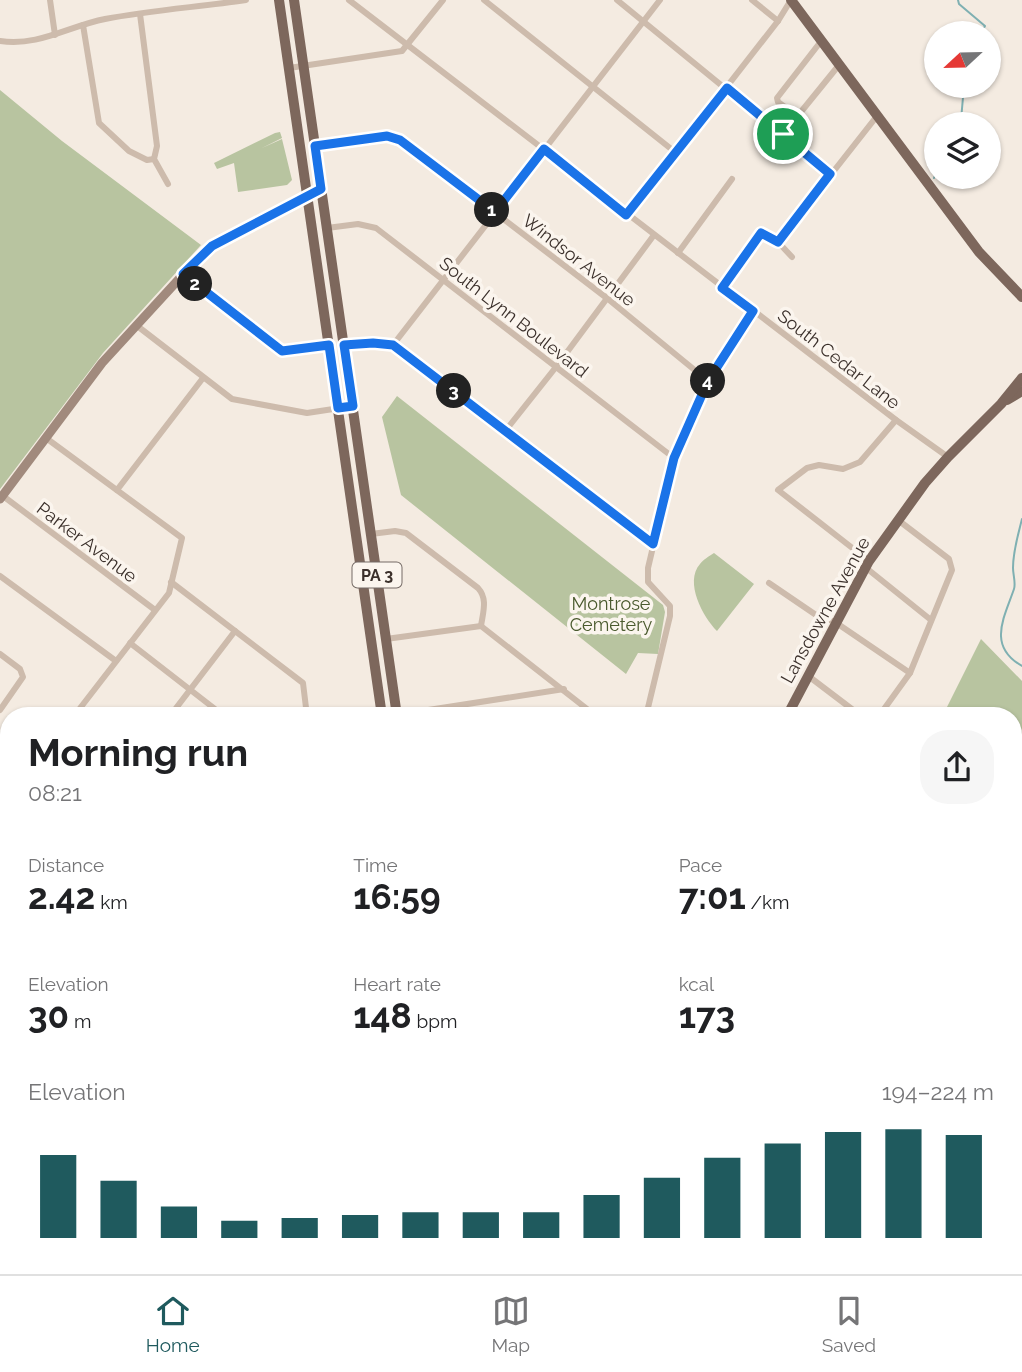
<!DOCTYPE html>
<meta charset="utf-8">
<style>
:root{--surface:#fff;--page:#f6f6f6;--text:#202124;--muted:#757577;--line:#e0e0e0;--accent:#1f5a5e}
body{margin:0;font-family:Raleway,sans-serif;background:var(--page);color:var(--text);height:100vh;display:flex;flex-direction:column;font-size:26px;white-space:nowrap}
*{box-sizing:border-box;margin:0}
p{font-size:23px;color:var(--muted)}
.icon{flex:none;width:38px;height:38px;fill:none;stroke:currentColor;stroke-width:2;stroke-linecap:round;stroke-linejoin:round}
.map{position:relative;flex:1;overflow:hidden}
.details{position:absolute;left:0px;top:707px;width:1022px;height:567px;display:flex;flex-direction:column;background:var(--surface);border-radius:28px 28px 0 0;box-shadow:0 2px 5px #0004}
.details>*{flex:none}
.needle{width:46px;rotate:248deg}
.controls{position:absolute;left:924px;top:21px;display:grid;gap:14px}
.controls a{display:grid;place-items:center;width:77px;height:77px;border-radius:50%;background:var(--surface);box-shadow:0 2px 5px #0004;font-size:35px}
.pin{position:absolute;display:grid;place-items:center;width:60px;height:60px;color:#fff;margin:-30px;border:4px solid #fff;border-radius:50%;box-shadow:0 2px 7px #0007}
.km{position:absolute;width:35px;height:35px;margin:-18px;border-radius:50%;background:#222;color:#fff;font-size:19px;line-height:35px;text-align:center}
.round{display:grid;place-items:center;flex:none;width:74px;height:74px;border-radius:28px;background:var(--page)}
.headline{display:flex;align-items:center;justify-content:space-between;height:119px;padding:0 28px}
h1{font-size:38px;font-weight:700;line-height:52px}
.figures{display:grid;grid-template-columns:repeat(3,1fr);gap:10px;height:119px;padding:7px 28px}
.figures div{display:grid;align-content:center}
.figures b{font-size:35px;font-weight:700}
.figures small{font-size:19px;font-weight:400}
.figures p{font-size:19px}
.chart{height:196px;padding:14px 28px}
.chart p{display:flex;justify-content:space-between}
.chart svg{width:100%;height:126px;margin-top:7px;stroke:var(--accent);stroke-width:6}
.tabs{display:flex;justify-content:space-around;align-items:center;height:98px;border-top:2px solid var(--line);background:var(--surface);font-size:19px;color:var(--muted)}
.tabs a{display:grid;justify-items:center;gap:4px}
.tabs .on{color:var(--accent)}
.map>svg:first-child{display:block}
</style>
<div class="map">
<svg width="1022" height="1274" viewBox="0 0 1022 1274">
<rect width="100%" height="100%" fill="#f4ebe1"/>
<!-- green -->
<g fill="#b8c4a0">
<path d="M0,90L62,141L201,245L103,353L0,489Z"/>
<path d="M280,132L282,138L262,148L282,139L292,180L287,185L238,192L234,163L217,169L214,163L275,133Z"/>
<path d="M397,396L663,605L665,612L658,654L638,653L626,674L401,495L382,417Z"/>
<path d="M714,553L754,584L717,631C703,617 684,582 700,564C703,560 709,556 714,553Z"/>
<path d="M981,639L1022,681V785L1013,777V716H947L944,713Z"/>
</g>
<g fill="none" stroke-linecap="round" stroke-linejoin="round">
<!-- stream -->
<g stroke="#7fb0b2" stroke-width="2">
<path d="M958,0L959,4L985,26L981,33"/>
<path d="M958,124L961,120L964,86"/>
<path d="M934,178L936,173"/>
<path d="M1022,519C1018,535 1013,551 1013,568C1013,575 1016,583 1014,589C1004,618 987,646 1022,666"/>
<path d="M1013,930L1014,889L1022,880"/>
</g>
<!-- street -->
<g stroke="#cdbbac" stroke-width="6">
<path d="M50,0L55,35"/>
<path d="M349,0L896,420L948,457"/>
<path d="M484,0L675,152"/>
<path d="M617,0L830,174"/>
<path d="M752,0L778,21"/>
<path d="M140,14L157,146L154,159L168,184"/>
<path d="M83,25L99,123L129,151L147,160L154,159"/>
<path d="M0,41C38,47 69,26 105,19C152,10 199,7 246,0"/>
<path d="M289,68L402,51L443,0"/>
<path d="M797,116L778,102L777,98L822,40"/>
<path d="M783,134L839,65"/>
<path d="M315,146L387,136L400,140L608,299L708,381"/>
<path d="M627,215L778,21L791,0"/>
<path d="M327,228L358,224L376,228L674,458"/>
<path d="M778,242L877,116"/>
<path d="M678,253L732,179"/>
<path d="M183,274L282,351L329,345"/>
<path d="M722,288L761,233L778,242L792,257"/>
<path d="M136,325L232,399L307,413L353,406"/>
<path d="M344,345L373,343L393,345L653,544"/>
<path d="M393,345L660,0"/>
<path d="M506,430L556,367L654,235"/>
<path d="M46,438L182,538L169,593L74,716"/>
<path d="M117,490L203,378"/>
<path d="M3,496L155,610"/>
<path d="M371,534L395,531L406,533L478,588C488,599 483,612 481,626"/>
<path d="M869,561L778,490L807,468L819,465L843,469L860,462L896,420"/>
<path d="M865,567L931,620"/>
<path d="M0,576L116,661"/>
<path d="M171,582L303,683L307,716"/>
<path d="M769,583L816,615L835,622L910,673"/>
<path d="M386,639L481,626L596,716"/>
<path d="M130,643L224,716"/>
<path d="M0,654L20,669L23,677L0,710"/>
<path d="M807,675L861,716"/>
<path d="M396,715L564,689"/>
<path d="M170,716L235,631"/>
<path d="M646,716L670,616V606L648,582V568L674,458L708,381L753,311"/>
<path d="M879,716L910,673L952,570L949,559L898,520"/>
<path d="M1013,834L1022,843"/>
<path d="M0,878L9,884"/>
<path d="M1022,1093V1094"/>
<path d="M0,1154L9,1148"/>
<path d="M1013,1176L1022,1165"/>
<path d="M180,1265L191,1274"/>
<path d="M337,1265L349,1274"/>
<path d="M744,1265L756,1274"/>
<path d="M878,1265L890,1274"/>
<path d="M964,1265L974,1274"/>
<path d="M24,1274L31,1265"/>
<path d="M201,1274L207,1265"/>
<path d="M726,1274L732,1265"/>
<path d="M837,1274L843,1265"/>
<path d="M937,1274L944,1265"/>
<path d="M1020,1274L1022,1272"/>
</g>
<!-- secondary -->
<path stroke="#a18a7d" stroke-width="9" d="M0,499L102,363L202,254L212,246L321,189"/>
<!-- primary -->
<g stroke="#7d675c" stroke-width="10">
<path d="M279,0L382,716"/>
<path d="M294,0L397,716"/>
<path d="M791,0L979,252L1022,297"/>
<path d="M1007,400L1022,391"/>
<path d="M787,716L869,561L925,483L948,457L1001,404L1022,378"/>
<path d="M491,1274L496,1265"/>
</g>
<!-- highway -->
<g stroke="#5c4a42" stroke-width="12">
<path d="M0,772L9,779"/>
<path d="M461,1265L463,1274"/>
<path d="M476,1265L477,1274"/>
<path d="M645,1265L657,1274"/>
</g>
</g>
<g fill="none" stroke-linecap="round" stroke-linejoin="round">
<defs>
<path id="route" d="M727,88L830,174L778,242L761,233L722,288L753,311L708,381L674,458L653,544L393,345L373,343L344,345L353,406L338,408L329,345L282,351L183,274L212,246L321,189L315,146L387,136L400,140L495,212L544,149L626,215Z"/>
</defs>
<!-- route casing -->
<use href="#route" stroke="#fff" stroke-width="14"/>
<!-- route -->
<use href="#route" stroke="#1a73e8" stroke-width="9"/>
</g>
<g text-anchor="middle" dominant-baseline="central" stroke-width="7" stroke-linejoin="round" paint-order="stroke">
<!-- shield labels -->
<rect fill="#fbf5ee" stroke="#756b66" stroke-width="2" x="352.5" y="562.5" width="49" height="25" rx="5"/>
<g font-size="16" font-weight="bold" fill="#3b302b">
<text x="377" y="575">PA 3</text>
</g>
<!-- street labels -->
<g font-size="18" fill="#3b302b" stroke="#fbf5ee">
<text transform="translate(579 260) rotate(38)">Windsor Avenue</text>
<text transform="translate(514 317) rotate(38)">South Lynn Boulevard</text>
<text transform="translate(839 359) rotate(38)">South Cedar Lane</text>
<text transform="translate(87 542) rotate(37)">Parker Avenue</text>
<text transform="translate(825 610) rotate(-61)">Lansdowne Avenue</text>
</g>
<!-- park labels -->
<g font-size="18" fill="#4a5a2e" stroke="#fbf5ee">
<text x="611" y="603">Montrose<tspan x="611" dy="21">Cemetery</tspan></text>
</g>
</g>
</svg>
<div class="controls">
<a><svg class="needle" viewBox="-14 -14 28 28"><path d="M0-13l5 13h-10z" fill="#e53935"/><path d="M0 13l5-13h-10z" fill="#757577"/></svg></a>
<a><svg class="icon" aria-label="layers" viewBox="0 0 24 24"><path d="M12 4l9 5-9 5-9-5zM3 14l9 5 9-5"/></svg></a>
</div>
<div class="pin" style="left:783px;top:134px;background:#1e9e55"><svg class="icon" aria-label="arrive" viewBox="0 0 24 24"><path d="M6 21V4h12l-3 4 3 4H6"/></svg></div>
<b class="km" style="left:492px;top:210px">1</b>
<b class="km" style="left:195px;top:284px">2</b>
<b class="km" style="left:454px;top:391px">3</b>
<b class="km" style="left:708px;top:381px">4</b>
<section class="details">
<div class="headline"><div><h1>Morning run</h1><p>08:21</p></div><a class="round"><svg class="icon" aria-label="share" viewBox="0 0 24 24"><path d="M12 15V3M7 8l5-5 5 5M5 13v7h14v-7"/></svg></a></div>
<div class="figures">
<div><p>Distance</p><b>2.42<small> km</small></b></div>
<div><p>Time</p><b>16:59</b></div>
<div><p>Pace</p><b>7:01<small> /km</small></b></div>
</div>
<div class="figures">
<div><p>Elevation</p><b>30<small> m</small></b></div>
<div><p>Heart rate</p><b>148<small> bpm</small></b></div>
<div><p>kcal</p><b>173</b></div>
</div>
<div class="chart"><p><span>Elevation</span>194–224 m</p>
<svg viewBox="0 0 160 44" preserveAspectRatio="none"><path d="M5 44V15M15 44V24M25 44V33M35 44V38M45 44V37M55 44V36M65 44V35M75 44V35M85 44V35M95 44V29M105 44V23M115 44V16M125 44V11M135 44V7M145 44V6M155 44V8"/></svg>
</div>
</section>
</div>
<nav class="tabs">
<a class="on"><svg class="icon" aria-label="home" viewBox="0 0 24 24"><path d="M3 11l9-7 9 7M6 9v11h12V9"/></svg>Home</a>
<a><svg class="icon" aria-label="map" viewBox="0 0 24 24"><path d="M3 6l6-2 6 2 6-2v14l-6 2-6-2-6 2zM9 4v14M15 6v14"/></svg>Map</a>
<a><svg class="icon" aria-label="saved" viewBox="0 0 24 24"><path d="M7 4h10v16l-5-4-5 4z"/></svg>Saved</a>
</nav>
